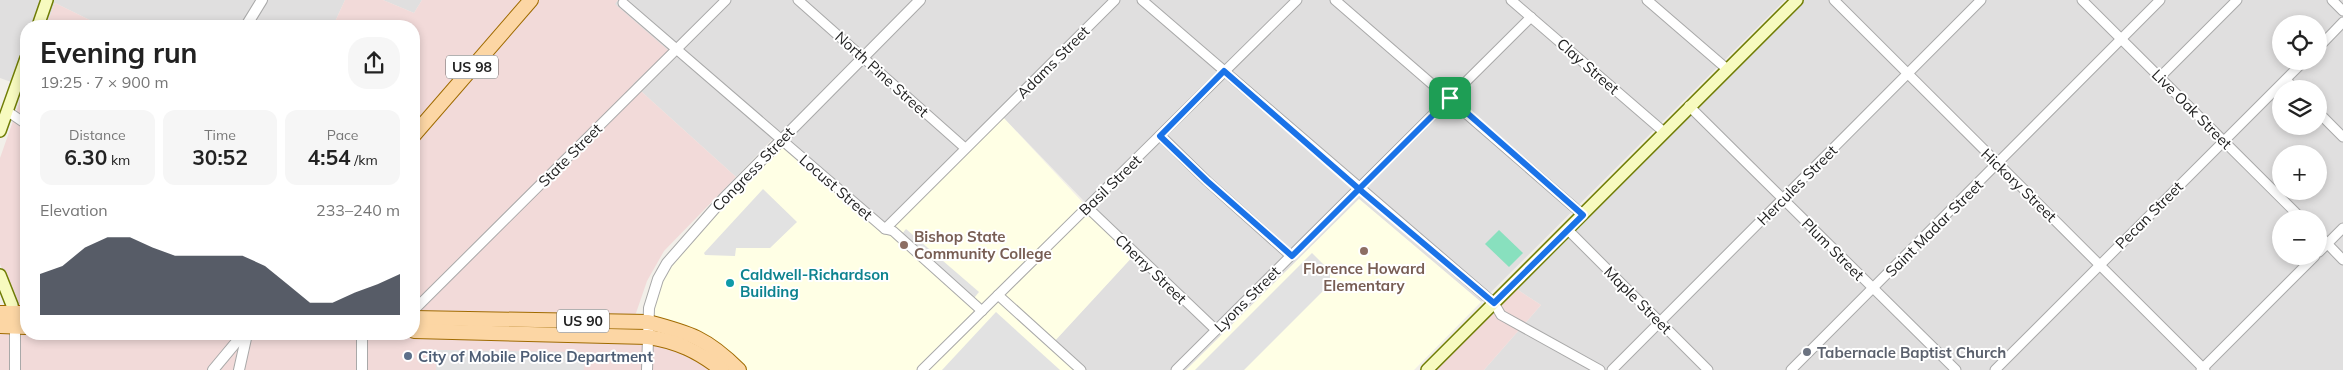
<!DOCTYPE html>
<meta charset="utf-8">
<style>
:root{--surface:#fff;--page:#f6f6f6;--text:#222;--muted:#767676;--accent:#111827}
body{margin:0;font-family:Mulish,sans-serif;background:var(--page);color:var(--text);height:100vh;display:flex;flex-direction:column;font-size:19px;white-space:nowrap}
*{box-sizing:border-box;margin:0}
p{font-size:16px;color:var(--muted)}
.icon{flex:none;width:28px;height:28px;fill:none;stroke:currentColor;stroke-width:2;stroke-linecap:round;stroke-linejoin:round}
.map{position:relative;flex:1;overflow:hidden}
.drawer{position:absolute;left:20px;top:20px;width:400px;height:320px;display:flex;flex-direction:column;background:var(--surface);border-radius:20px;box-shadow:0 2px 8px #0003}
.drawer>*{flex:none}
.controls{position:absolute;left:2272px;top:15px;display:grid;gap:10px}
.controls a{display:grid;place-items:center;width:55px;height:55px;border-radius:50%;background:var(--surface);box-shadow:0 2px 8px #0003;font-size:25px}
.pin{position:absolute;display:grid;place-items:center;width:42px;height:42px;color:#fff;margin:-21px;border-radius:10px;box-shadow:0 2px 8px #0006}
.round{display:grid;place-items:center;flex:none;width:52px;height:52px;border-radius:20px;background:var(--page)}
.headline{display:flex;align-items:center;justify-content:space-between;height:85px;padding:0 20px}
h1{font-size:28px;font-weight:700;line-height:38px}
.stats{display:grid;grid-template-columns:repeat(3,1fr);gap:8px;height:85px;padding:5px 20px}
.stats div{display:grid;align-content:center;border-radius:12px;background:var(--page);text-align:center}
.stats b{font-size:21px;font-weight:700}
.stats small{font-size:14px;font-weight:400}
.stats p{font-size:14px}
.chart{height:140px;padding:10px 20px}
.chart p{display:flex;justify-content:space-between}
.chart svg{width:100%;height:90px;margin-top:5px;fill:var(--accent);opacity:.7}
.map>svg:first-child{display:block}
</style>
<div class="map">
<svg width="2343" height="370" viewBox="0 0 2343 370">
<rect width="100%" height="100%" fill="#f2efe9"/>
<!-- residential -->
<g fill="#e0dfdf" fill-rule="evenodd">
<path d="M0,0H345L333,26H102L55,3L46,26H26L25,87L0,78Z"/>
<path d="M383,0H422L414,13Z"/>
<path d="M618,0H1785L1481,302L1359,199L1186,370H1081L1052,344L1135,254L1000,114L885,229L780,131L736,177L633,84L614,4Z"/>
<path d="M1801,0H2343V370H1484L1541,305L1515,288ZM2281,24H2319V61H2281ZM2281,89H2319V126H2281ZM2281,154H2319V191H2281ZM2281,219H2319V256H2281Z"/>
</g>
<!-- commercial -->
<g fill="#f2dad9">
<path d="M345,0H383L414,13L422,0H618L615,4L669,51L633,84L736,177L664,251L647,281L635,316L749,370H0V308H18L0,264V158L26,84V334H414V26H333Z"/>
<path d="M55,3L102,26H46Z"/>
<path d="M1515,288L1541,305L1484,370H1433Z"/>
</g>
<!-- education -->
<g fill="#ffffe5">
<path d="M1000,114L1087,207L1135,254L1052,344L1081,370H739L648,322L658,279L782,139L885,228Z"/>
<path d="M1359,199L1481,302L1414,370H1186Z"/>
</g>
<!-- pitch -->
<path fill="#88e0be" d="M1499,230L1523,253L1509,267L1485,244Z"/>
<!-- parking -->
<g fill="#e2e2e2">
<path d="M763,189L797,222L770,248H736L735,256L705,255L704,253Z"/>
<path d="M906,229L979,292L974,298L902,234Z"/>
<path d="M1312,253L1330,271V284L1244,370H1195Z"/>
<path d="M996,312L1060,370H942Z"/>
<path d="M437,350L584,352V370H436Z"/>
</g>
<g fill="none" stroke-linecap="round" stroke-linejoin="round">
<defs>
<g id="minor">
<path d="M798,0L965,148"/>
<path d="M1142,0L1494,303L1501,315L1600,370"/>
<path d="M1335,0L1583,215"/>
<path d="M1511,0L1664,132"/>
<path d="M1647,0L1727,69"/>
<path d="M1834,0L2205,370"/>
<path d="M2082,0L2302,219"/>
<path d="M2332,0L2343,11"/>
<path d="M623,3L885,229L893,231L982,311"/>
<path d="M2319,47L2343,22"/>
<path d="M2160,77L2237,0"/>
<path d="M2286,80L2295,89"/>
<path d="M1689,106L1956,370"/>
<path d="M7,111L26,124"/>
<path d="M2319,113L2343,137"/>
<path d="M1161,136L1207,181L1291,256"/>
<path d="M1087,207L1216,330"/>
<path d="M885,229L1115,0"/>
<path d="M1568,230L1708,370"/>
<path d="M2319,235L2343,260"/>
<path d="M2319,252L2343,228"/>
<path d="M998,295L1081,370"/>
<path d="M414,310L726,0"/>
<path d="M922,370L1297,0"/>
<path d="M1176,370L1531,17"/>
<path d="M1612,370L1981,0"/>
<path d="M1791,370L2160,0"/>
<path d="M1995,370L2304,61"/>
<path d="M2201,370L2315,256"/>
</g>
<g id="tertiary">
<path d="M246,26L262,0"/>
<path d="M362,334V370"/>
<path d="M15,370V327"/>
<path d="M213,370L243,334"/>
<path d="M239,370L247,334"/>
<path d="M647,370L649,308L658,279L667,263L724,198L920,0"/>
</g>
<g id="secondary">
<path d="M38,26L47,0"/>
<path d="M0,131L26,58"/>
<path d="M0,275L12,305L15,320"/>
<path d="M1427,370L1797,0"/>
</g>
<g id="primary">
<path d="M414,135L531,0"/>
<path d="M0,313H26"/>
<path d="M414,318L648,322C690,333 707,338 739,370"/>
<path d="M0,326L26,327"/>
<path d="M414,331L648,337C677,341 699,352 722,370"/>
</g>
</defs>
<!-- minor casing -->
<use href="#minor" stroke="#a9a9a9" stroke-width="11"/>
<!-- tertiary casing -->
<use href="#tertiary" stroke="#a9a9a9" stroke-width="12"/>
<!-- secondary casing -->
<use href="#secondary" stroke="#707d05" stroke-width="14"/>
<!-- primary casing -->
<use href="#primary" stroke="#a06b00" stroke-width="16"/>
<!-- minor -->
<use href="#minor" stroke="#fff" stroke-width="9"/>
<!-- tertiary -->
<use href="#tertiary" stroke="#fff" stroke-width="10"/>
<!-- secondary -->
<use href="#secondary" stroke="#f7fabf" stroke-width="11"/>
<!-- primary -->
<use href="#primary" stroke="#fcd6a4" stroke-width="14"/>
</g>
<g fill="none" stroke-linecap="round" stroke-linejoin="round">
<defs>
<path id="route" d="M1450,98L1359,189L1224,71L1160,136L1207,181L1292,256L1359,189L1494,303L1583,215L1450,98"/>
</defs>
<!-- route casing -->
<use href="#route" stroke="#fff" stroke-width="10"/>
<!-- route -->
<use href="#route" stroke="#1a73e8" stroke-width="6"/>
</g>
<!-- markers -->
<g fill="#8d6e63" stroke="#fff" stroke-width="2">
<circle cx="904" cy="245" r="5"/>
<circle cx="1364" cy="251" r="5"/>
</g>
<circle fill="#0f9aa8" stroke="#fff" stroke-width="2" cx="730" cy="283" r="5"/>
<circle fill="#6b7280" stroke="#fff" stroke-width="2" cx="1807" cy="352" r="5"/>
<circle fill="#5c6f8a" stroke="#fff" stroke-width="2" cx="408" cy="356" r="5"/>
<g text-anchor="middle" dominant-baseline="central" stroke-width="4" stroke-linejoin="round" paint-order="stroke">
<!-- shield labels -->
<g fill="#fff" stroke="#646464" stroke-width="1">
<rect x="446" y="55.5" width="52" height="23" rx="4"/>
<rect x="557" y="309.5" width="52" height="23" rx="4"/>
</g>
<g font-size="14" font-weight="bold" fill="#222">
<text x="472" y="67">US 98</text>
<text x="583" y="321">US 90</text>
</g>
<!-- street labels -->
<g font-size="15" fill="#222" stroke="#fff">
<text transform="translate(1053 62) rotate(-45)">Adams Street</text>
<text transform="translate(1588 66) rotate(41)">Clay Street</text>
<text transform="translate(882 74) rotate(42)">North Pine Street</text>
<text transform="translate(2192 109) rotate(45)">Live Oak Street</text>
<text transform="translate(570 155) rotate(-45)">State Street</text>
<text transform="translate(753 169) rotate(-46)">Congress Street</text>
<text transform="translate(1110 185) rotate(-44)">Basil Street</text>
<text transform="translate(1797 185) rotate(-45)">Hercules Street</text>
<text transform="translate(2019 185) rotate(44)">Hickory Street</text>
<text transform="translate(836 187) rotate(41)">Locust Street</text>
<text transform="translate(2149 215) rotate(-45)">Pecan Street</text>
<text transform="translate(1934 228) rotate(-45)">Saint Madar Street</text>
<text transform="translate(1833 249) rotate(45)">Plum Street</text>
<text transform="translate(1151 269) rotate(44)">Cherry Street</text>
<text transform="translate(1247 299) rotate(-45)">Lyons Street</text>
<text transform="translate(1638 300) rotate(45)">Maple Street</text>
</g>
<!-- education labels -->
<g font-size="15" font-weight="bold" fill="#785e54" stroke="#fff" text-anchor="start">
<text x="914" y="236">Bishop State<tspan x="914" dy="17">Community College</tspan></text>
<text x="1364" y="268" text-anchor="middle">Florence Howard<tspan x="1364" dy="17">Elementary</tspan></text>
</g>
<!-- culture labels -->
<g font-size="15" font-weight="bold" fill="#0d838f" stroke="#fff" text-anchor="start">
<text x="740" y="274">Caldwell-Richardson<tspan x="740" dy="17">Building</tspan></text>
</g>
<!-- worship labels -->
<g font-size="15" font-weight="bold" fill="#5b616d" stroke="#fff" text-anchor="start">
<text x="1817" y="352">Tabernacle Baptist Church</text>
</g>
<!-- service labels -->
<g font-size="15" font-weight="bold" fill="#4e5e75" stroke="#fff" text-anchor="start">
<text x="418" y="356">City of Mobile Police Department</text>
</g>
</g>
</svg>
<div class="controls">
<a><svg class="icon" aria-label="locate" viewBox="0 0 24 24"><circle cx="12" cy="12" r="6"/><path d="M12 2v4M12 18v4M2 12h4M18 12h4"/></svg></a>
<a><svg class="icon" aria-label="layers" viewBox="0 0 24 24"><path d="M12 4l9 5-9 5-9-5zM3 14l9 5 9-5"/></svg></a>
<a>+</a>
<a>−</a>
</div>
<div class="pin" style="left:1450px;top:98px;background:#1e9e55"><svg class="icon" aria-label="arrive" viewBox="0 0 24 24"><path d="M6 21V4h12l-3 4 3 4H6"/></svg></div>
<section class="drawer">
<div class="headline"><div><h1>Evening run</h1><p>19:25 · 7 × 900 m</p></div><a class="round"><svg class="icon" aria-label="share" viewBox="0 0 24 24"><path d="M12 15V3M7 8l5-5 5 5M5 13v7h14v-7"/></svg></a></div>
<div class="stats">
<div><p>Distance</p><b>6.30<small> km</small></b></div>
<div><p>Time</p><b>30:52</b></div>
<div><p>Pace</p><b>4:54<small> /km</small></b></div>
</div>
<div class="chart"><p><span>Elevation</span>233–240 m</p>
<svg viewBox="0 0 160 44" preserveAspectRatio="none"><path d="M0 44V24L10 20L20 11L30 6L40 6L50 11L60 15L70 15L80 15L90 15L100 20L110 29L120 38L130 38L140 33L150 29L160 24V44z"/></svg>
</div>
</section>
</div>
